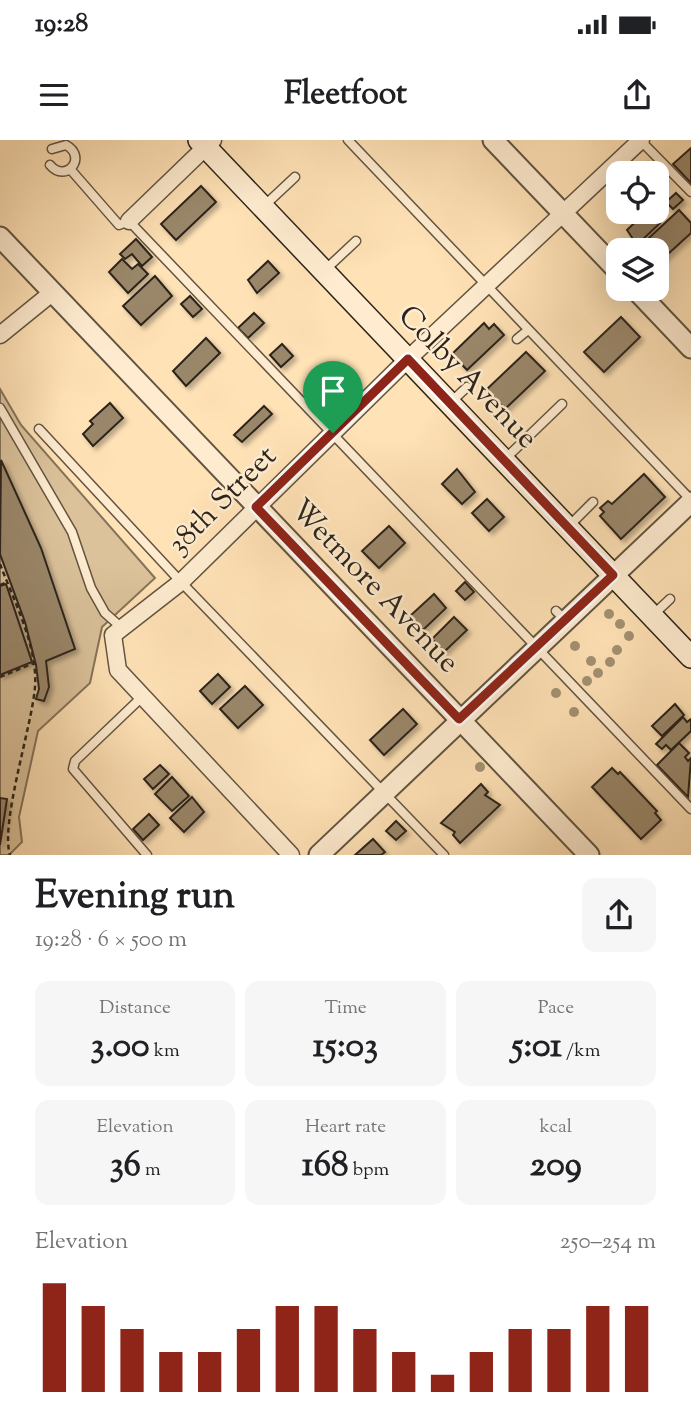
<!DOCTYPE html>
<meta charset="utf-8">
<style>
:root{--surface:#fff;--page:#f6f6f6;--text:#202124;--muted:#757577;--accent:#8f2418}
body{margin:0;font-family:"Sorts Mill Goudy",serif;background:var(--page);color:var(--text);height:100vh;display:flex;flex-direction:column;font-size:26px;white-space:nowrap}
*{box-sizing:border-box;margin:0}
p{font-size:23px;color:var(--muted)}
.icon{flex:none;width:38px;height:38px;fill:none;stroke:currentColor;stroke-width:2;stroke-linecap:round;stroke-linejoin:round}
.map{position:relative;height:715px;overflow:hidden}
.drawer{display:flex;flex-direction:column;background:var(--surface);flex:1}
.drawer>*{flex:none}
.controls{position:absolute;left:606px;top:21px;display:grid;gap:14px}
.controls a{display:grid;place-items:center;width:63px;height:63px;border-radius:14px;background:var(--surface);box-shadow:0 7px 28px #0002;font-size:35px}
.pin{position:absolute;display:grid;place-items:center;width:60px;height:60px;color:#fff;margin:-72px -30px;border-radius:50% 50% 50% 0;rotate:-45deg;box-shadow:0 0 7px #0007}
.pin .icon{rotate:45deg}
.round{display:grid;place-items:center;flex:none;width:74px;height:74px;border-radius:14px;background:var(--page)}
.head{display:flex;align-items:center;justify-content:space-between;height:119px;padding:0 35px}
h1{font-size:38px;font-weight:800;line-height:52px}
.figures{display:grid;grid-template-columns:repeat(3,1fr);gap:10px;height:119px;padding:7px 35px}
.figures div{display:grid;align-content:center;border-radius:14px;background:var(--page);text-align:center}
.figures b{font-size:35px;font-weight:800}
.figures small{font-size:19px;font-weight:400}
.figures p{font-size:19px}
.chart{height:196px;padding:14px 35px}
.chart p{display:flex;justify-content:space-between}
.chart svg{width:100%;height:126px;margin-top:7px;stroke:var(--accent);stroke-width:6}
.status{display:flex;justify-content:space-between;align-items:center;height:49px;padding:0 35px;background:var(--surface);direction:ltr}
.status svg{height:19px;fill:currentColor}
header{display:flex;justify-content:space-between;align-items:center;height:91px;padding:0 35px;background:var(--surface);font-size:32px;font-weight:800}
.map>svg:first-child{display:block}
</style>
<div class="status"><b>19:28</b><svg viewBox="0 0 49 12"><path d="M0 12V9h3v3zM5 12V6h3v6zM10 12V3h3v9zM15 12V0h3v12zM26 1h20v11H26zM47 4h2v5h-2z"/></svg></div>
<header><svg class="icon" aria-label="menu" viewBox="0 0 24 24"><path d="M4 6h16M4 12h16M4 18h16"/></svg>Fleetfoot<svg class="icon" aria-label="share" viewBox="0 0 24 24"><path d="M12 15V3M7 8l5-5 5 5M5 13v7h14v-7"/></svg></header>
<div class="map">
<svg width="691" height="715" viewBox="0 0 691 715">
<defs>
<filter id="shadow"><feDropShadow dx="3.5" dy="3.5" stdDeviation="2" flood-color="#0004"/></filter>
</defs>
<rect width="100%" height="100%" fill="#ffe2b6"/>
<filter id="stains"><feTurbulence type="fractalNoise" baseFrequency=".00286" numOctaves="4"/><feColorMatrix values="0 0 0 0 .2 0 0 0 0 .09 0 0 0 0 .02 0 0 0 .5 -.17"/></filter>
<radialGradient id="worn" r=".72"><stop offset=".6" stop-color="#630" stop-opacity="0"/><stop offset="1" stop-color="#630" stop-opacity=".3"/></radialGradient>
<!-- green -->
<path fill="#dbc29b" stroke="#84735a" stroke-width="2" d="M0,249L21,285L155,438L102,487L90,543L38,591L19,677L22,702L9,715H0Z"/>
<!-- building -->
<g fill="#9a876b" stroke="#2c241a" stroke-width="2" filter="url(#shadow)">
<path d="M691,8V43L673,24Z"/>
<path d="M648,22L664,39L656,46V33H636Z"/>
<path d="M201,46L216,62L176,100L161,84Z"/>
<path d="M676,53L683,60L673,69L666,62Z"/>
<path d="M679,70L691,83V93L656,125V110H636Z"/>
<path d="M646,72L660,83L637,105L627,90Z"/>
<path d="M136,99L152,117L142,126L132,114L125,119L120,114Z"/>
<path d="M122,119L132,129L138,124L148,134L128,153L109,132Z"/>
<path d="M268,121L279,133L257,153L248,140Z"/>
<path d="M155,136L172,156L141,185L123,166Z"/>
<path d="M190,156L202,169L193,177L181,164Z"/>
<path d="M254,173L264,183L248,198L238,188Z"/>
<path d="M621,177L640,197L604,232L584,212Z"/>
<path d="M484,183L489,189L494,184L504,195L467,230L452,214Z"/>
<path d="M206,198L220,213L186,246L173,231Z"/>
<path d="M282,204L293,216L281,227L270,215Z"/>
<path d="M526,212L545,231L505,269L486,250Z"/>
<path d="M110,263L123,278L93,306L83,294L93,284L90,281Z"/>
<path d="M264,266L272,274L242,302L234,295Z"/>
<path d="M1,320L41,408L75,509L46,521L49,547L44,561L36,559L39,549L36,525L25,482L0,414Z"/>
<path d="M457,329L475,352L462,364L442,344Z"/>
<path d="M644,334L665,357L621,399L600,376L604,372L600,368L608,361L612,364Z"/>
<path d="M487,359L504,377L489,391L472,373Z"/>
<path d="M389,386L405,403L379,428L362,411Z"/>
<path d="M465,442L474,452L465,460L456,451Z"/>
<path d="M6,444L32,522L0,535V446Z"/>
<path d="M434,454L446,468L423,490L410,476Z"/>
<path d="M454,477L467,490L444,512L432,499Z"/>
<path d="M218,534L230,547L212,564L200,551Z"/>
<path d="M245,546L263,565L238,588L220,569Z"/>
<path d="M675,564L684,575L662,596L652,586Z"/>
<path d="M403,569L417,584L384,615L370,600Z"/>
<path d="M683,577L687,582L691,579V591L671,610L666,605L662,609L656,604Z"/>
<path d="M679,603L689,613L685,617L688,621L691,618L688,657L657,625Z"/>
<path d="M160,625L169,634L153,649L144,639Z"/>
<path d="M612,628L618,634L620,632L657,671L655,673L661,680L641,699L592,647Z"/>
<path d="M172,637L189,656L172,671L155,654Z"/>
<path d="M481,644L488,652L485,655L500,665L460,703L453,695L455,692L441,683Z"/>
<path d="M192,657L204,672L184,692L170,678Z"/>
<path d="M0,658L7,659L0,705Z"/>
<path d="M149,674L159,685L143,700L133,689Z"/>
<path d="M396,681L406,691L396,700L386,691Z"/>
<path d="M373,699L385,712L381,715H355Z"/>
</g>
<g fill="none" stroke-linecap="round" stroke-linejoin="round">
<defs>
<g id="service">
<path d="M348,0L691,360"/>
<path d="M640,0L691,52"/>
<path d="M50,25C66,44 88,17 66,5L52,9"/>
<path d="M71,30L119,85L129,81L691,669"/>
<path d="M264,66L295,37"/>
<path d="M325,130L356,101"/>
<path d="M517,199L528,190"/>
<path d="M450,263L467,247"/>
<path d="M0,268L72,392L91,448L105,473L122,488"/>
<path d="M39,289L181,442L444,715"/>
<path d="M504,320L562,264"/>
<path d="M568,387L593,362"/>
<path d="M556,471L566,481"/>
<path d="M652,476L670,459"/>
<path d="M143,556L75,621L73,629L147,715"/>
</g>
<g id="minor">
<path d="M129,81L213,0"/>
<path d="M0,195L53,152"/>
<path d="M291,715L118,530L113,495L181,442L408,219L641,0"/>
</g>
<g id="tertiary">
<path d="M493,0L618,131"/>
<path d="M0,97L589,715"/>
<path d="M635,149L691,208"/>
<path d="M319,715L691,362"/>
</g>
<path id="secondary" d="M199,0L691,517"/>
</defs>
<!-- service casing -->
<use href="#service" stroke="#615441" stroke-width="11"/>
<!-- minor casing -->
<use href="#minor" stroke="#615441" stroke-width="19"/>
<!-- tertiary casing -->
<use href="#tertiary" stroke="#615441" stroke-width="23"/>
<!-- secondary casing -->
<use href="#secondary" stroke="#2c241a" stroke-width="24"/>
<!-- path -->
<g stroke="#2c241a" stroke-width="2.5" stroke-dasharray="5 3.5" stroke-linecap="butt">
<path d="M0,424C14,461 38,507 35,547C32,586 0,683 10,715"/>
<path d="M0,445L7,442"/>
<path d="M0,537L34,523"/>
</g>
<!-- service -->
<use href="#service" stroke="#ffecd0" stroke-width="8"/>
<!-- minor -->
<use href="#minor" stroke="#ffecd0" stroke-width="16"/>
<!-- tertiary -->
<use href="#tertiary" stroke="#ffecd0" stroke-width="19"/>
<!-- secondary -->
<use href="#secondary" stroke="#ffecd0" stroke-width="21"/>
</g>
<!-- trees -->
<g fill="#a39072">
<circle cx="609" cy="474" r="5"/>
<circle cx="620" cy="484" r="5"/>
<circle cx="629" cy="496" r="5"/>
<circle cx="575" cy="506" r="5"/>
<circle cx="617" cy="510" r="5"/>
<circle cx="591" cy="521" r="5"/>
<circle cx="610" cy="522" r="5"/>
<circle cx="598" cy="533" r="5"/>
<circle cx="587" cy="541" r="5"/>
<circle cx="556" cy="553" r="5"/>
<circle cx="574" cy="572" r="5"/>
<circle cx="480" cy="627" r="5"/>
</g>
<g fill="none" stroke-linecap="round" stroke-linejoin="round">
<defs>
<path id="route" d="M408,219L613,435L459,579L256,367Z"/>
</defs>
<!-- route casing -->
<use href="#route" stroke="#fff" stroke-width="14"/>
<!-- route -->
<use href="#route" stroke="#8f2418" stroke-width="9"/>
</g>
<g text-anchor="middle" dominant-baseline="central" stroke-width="5" stroke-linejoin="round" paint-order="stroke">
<!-- street labels -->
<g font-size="30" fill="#2c241a" stroke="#ffecd0">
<text transform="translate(467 238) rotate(46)">Colby Avenue</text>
<text transform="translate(223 361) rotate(-45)">38th Street</text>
<text transform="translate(374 447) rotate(46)">Wetmore Avenue</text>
</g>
</g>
<rect width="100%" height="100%" filter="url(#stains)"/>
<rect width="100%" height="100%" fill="url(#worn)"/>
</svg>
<div class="controls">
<a><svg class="icon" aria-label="locate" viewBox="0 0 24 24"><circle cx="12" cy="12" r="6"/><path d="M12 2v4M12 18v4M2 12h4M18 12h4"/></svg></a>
<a><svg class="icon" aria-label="layers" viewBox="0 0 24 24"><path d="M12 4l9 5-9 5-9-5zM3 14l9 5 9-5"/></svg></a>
</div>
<div class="pin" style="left:333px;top:293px;background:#1e9e55"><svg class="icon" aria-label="arrive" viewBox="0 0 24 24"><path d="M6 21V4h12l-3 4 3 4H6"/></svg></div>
</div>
<section class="drawer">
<div class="head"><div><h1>Evening run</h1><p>19:28 · 6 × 500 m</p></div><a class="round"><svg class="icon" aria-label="share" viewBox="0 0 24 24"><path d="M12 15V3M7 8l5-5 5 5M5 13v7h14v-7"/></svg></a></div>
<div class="figures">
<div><p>Distance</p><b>3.00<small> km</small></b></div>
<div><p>Time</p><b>15:03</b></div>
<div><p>Pace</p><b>5:01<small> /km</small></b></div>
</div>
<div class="figures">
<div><p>Elevation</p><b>36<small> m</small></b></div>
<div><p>Heart rate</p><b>168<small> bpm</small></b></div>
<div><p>kcal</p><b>209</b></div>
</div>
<div class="chart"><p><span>Elevation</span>250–254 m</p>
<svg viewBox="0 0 160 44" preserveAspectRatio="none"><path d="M5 44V6M15 44V14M25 44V22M35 44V30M45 44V30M55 44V22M65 44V14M75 44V14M85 44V22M95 44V30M105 44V38M115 44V30M125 44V22M135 44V22M145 44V14M155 44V14"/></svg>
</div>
</section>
